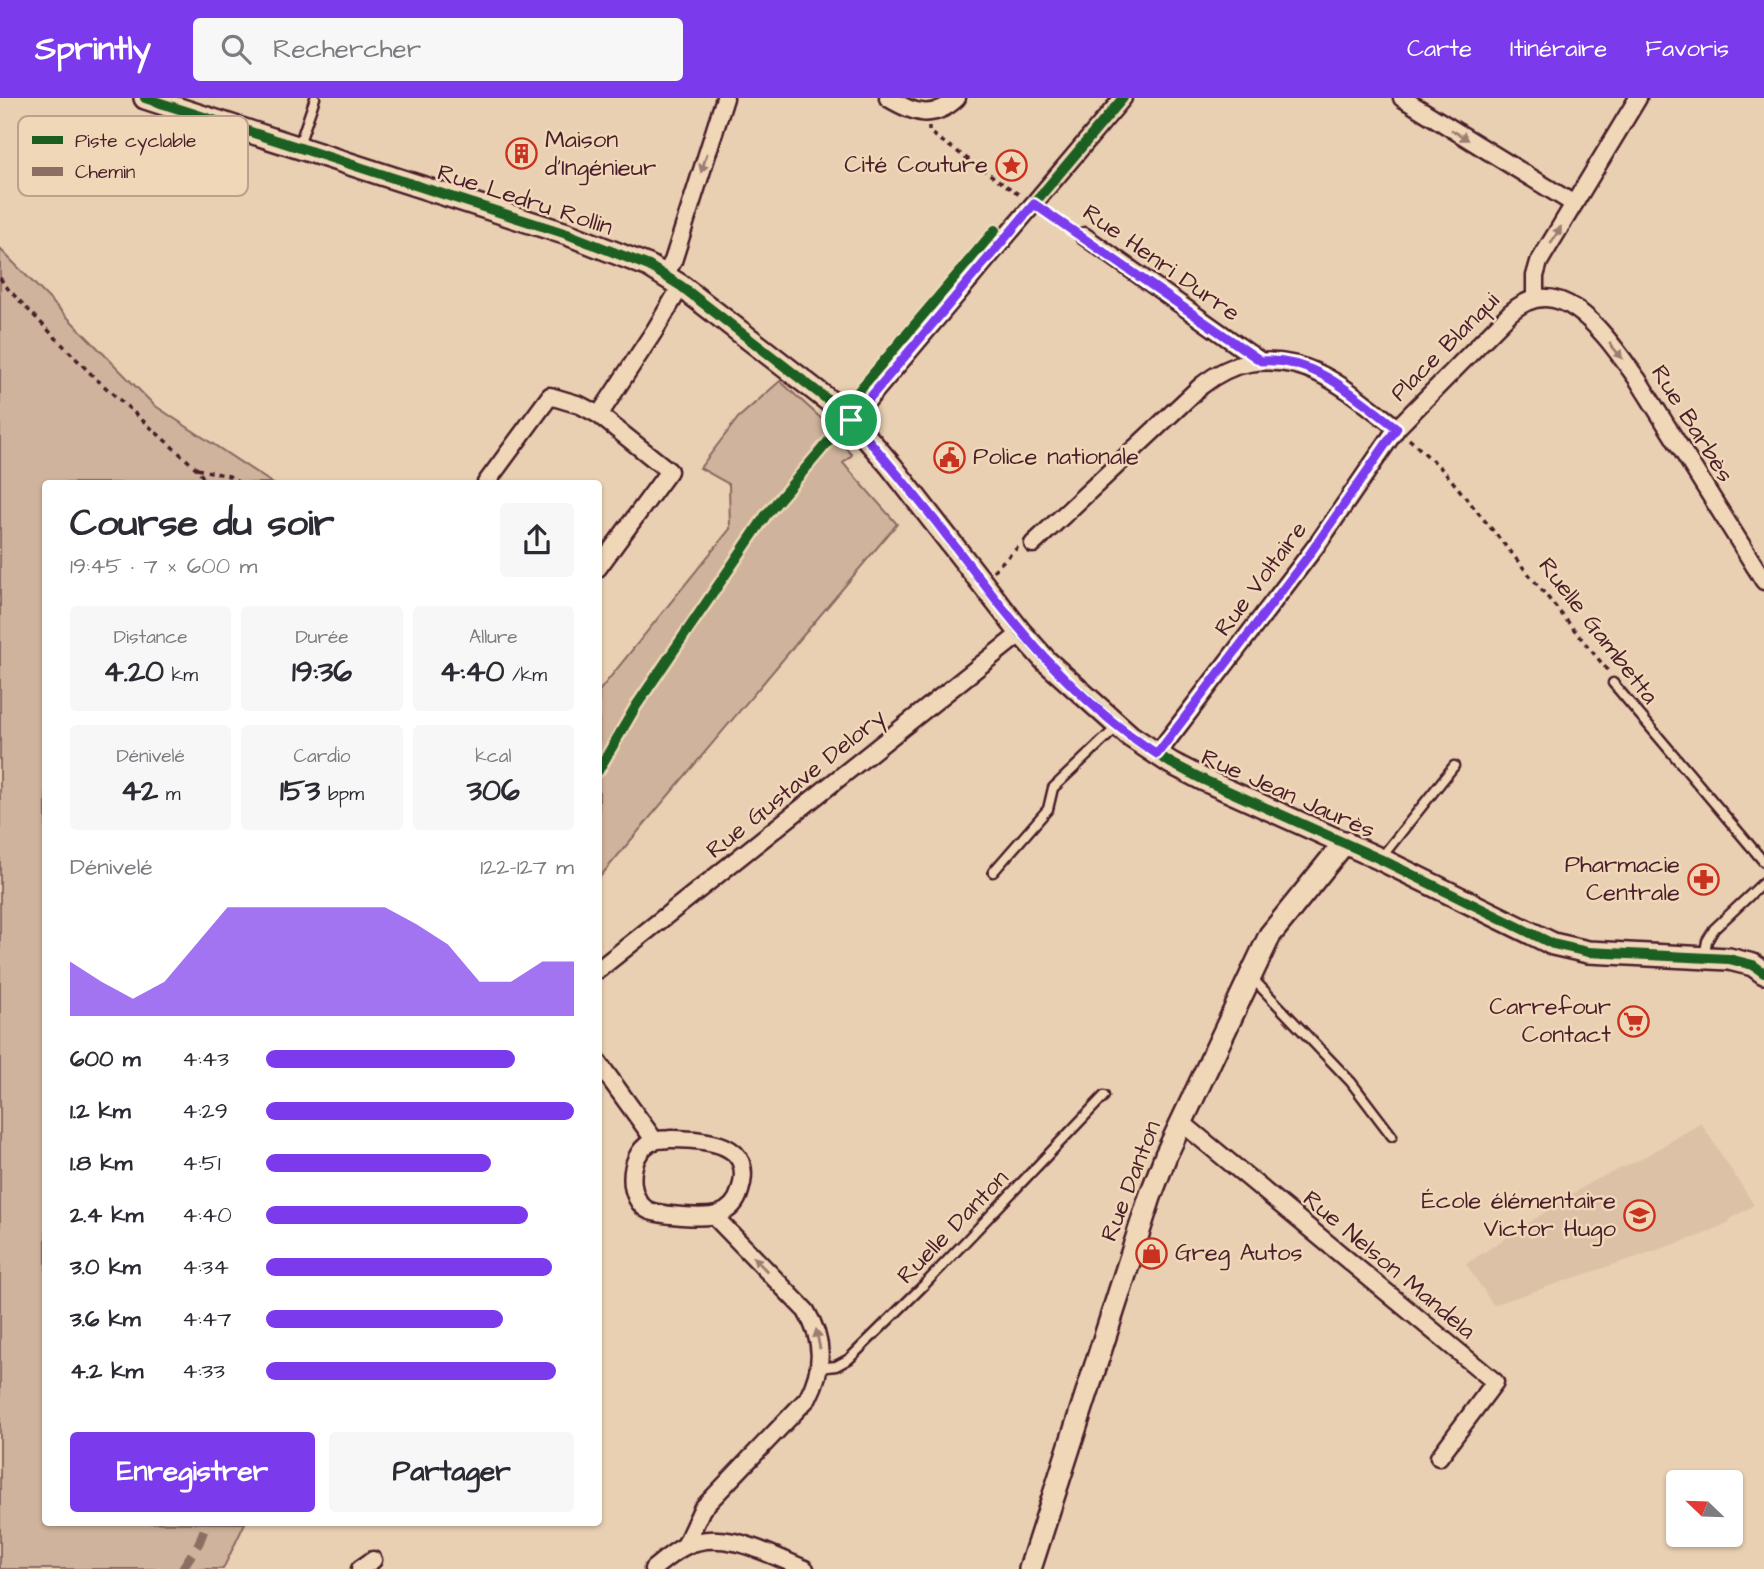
<!DOCTYPE html>
<html lang="fr">
<meta charset="utf-8">
<style>
:root{--surface:#fff;--page:#f7f7f7;--text:#2b2b33;--muted:#7c7c81;--accent:#7c3aed}
body{margin:0;font-family:"Architects Daughter",sans-serif;background:var(--page);color:var(--text);height:100vh;display:flex;flex-direction:column;font-size:26px;white-space:nowrap}
*{box-sizing:border-box;margin:0}
p{font-size:23px;color:var(--muted)}
.icon{flex:none;width:38px;height:38px;fill:none;stroke:currentColor;stroke-width:2;stroke-linecap:round;stroke-linejoin:round}
.map{position:relative;flex:1;overflow:hidden}
.drawer{position:absolute;left:42px;top:382px;width:560px;height:1046px;display:flex;flex-direction:column;background:var(--surface);border-radius:7px;box-shadow:0 2px 5px #0004}
.drawer>*{flex:none}
.needle{width:46px;rotate:293deg}
.fabs{position:absolute;left:1666px;top:1372px;display:grid;gap:14px}
.fabs a{display:grid;place-items:center;width:77px;height:77px;border-radius:7px;background:var(--surface);box-shadow:0 2px 5px #0004;font-size:35px}
.pin{position:absolute;display:grid;place-items:center;width:60px;height:60px;color:#fff;margin:-30px;border:4px solid #fff;border-radius:50%;box-shadow:0 2px 7px #0007}
.round{display:grid;place-items:center;flex:none;width:74px;height:74px;border-radius:7px;background:var(--page)}
.overview{display:flex;align-items:center;justify-content:space-between;height:119px;padding:0 28px}
h1{font-size:38px;font-weight:700;line-height:52px}
.stats{display:grid;grid-template-columns:repeat(3,1fr);gap:10px;height:119px;padding:7px 28px}
.stats div{display:grid;align-content:center;border-radius:7px;background:var(--page);text-align:center}
.stats b{font-size:30px;font-weight:700}
.stats small{font-size:19px;font-weight:400}
.stats p{font-size:19px}
.chart{height:196px;padding:14px 28px}
.chart p{display:flex;justify-content:space-between}
.chart svg{width:100%;height:126px;margin-top:7px;fill:var(--accent);opacity:.7}
.action{display:flex;gap:14px;margin-top:auto;padding:14px 28px}
.action a{flex:1;height:80px;border-radius:7px;background:var(--accent);color:#fff;font-size:28px;font-weight:700;line-height:80px;text-align:center}
.action a+a{background:var(--page);color:var(--text)}
ul{padding:0 28px;list-style:none;font-size:23px}
li{display:grid;grid-template-columns:112px 84px 1fr;align-items:center;height:52px}
li i{height:18px;border-radius:9px;background:var(--accent)}
header{display:flex;align-items:center;gap:42px;box-sizing:border-box;height:98px;padding:0 35px;background:var(--accent);color:#fff}
header strong{font-size:33px}
nav{display:flex;gap:38px;margin-inline-start:auto;font-size:24px}
.search{width:490px;height:63px;background:var(--page);display:flex;align-items:center;gap:18px;box-sizing:border-box;padding:0 24px;border-radius:7px;color:var(--muted);font-size:26px}
.map>svg:first-child{display:block}
</style>
<header>
<strong>Sprintly</strong>
<div class="search"><svg class="icon" aria-label="search" viewBox="0 0 24 24"><circle cx="10" cy="10" r="6"/><path d="M15 15l6 6"/></svg>Rechercher</div>
<nav><a>Carte</a><a>Itinéraire</a><a>Favoris</a></nav>
</header>
<div class="map">
<svg width="1764" height="1471" viewBox="0 0 1764 1471">
<rect width="100%" height="100%" fill="#e9d0b2"/>
<filter id="ink" filterUnits="userSpaceOnUse"><feTurbulence type="fractalNoise" baseFrequency=".0143" numOctaves="2"/><feDisplacementMap in="SourceGraphic" scale="14" xChannelSelector="R" yChannelSelector="G"/><feConvolveMatrix kernelMatrix="1 2 1 2 8 2 1 2 1" color-interpolation-filters="sRGB"/></filter>
<g filter="url(#ink)">
<!-- built -->
<path fill="#dcc1a7" d="M1701,1025L1754,1107L1729,1122L1730,1124L1702,1137L1493,1207L1466,1166L1591,1084L1639,1062Z"/>
<!-- green -->
<g fill="#cfb39c" stroke="#8c6964" stroke-width="2">
<path d="M0,151L154,307L272,385H46V1424L245,1425L223,1471H0Z"/>
<path d="M780,283L824,323L852,357L843,365L897,426L599,780V593L730,431L729,386L700,370L738,320Z"/>
</g>
<g fill="none" stroke-linecap="round" stroke-linejoin="round">
<defs>
<g id="service">
<path d="M299,47L315,0"/>
<path d="M1613,585L1764,764"/>
<path d="M1380,761L1454,668"/>
<path d="M993,774L1048,711L1053,690L1118,628"/>
<path d="M1704,859L1707,843L1714,831L1764,784"/>
<path d="M1253,881L1351,984L1392,1038"/>
<path d="M819,1270L836,1268L849,1261L924,1187L1104,998"/>
</g>
<g id="minor">
<path d="M888,0C913,15 933,23 957,0"/>
<path d="M1402,0L1574,106"/>
<path d="M1084,138L1260,263"/>
<path d="M665,177L673,163L725,0"/>
<path d="M1535,200V178L1539,164L1638,0"/>
<path d="M851,322L1123,0"/>
<path d="M486,385L550,298L580,307L599,317L655,232L681,188"/>
<path d="M1033,446L1201,288C1216,276 1230,268 1249,265C1312,255 1350,295 1397,330"/>
<path d="M598,470L669,373L599,317"/>
<path d="M1157,656L1319,444L1397,330L1510,215C1563,168 1609,243 1638,282L1764,483"/>
<path d="M598,872L1021,535"/>
<path d="M598,964L655,1043"/>
<path d="M1181,1024L1495,1284L1439,1359"/>
<path d="M670,1041C703,1042 756,1042 740,1093C737,1104 730,1112 719,1116C708,1121 656,1118 646,1111C625,1096 629,1052 654,1043C659,1041 665,1042 670,1041Z"/>
<path d="M685,1448L702,1411L808,1300C824,1269 824,1243 806,1213L714,1118"/>
<path d="M360,1471L373,1462"/>
<path d="M653,1471C663,1463 673,1454 685,1448C723,1429 770,1457 805,1471"/>
</g>
<g id="tertiary">
<path d="M145,0L567,136L649,168L681,188L846,316L891,368L1021,535L1046,563L1130,638L1171,665L1204,682L1380,761L1553,846L1588,854L1729,861L1753,867L1764,875"/>
<path d="M1030,1471L1150,1099L1166,1057L1270,837L1345,744"/>
</g>
</defs>
<!-- service casing -->
<use href="#service" stroke="#4a1f2b" stroke-width="13"/>
<!-- minor casing -->
<use href="#minor" stroke="#4a1f2b" stroke-width="21"/>
<!-- tertiary casing -->
<use href="#tertiary" stroke="#4a1f2b" stroke-width="26"/>
<!-- path -->
<g stroke="#4a1f2b" stroke-width="3.5" stroke-dasharray="5 5" stroke-linecap="butt">
<path d="M929,28V34L1021,98"/>
<path d="M1045,113L1071,130"/>
<path d="M0,180L9,192L93,278L197,371L207,385"/>
<path d="M1409,341L1444,373L1609,574"/>
<path d="M197,371L229,378L239,385"/>
<path d="M993,473L1018,449"/>
</g>
<!-- service -->
<use href="#service" stroke="#f0d7b8" stroke-width="8"/>
<!-- minor -->
<use href="#minor" stroke="#f0d7b8" stroke-width="16"/>
<!-- tertiary -->
<use href="#tertiary" stroke="#f0d7b8" stroke-width="21"/>
<!-- quiet -->
<path stroke="#8d6e63" stroke-width="9" stroke-dasharray="18 9" stroke-linecap="butt" d="M182,1471L199,1445L207,1424"/>
<defs>
<g id="cycleway">
<path d="M145,0L567,136L649,168L681,188L846,316L891,368L1021,535L1046,563L1130,638L1171,665L1204,682L1380,761L1553,846L1588,854L1729,861L1753,867L1764,875"/>
<path d="M851,322L856,296L995,132"/>
<path d="M598,673L636,608L766,417L833,338L851,322L1123,0"/>
</g>
</defs>
<!-- cycleway casing -->
<use href="#cycleway" stroke="#f0d7b8" stroke-width="15"/>
<!-- cycleway -->
<use href="#cycleway" stroke="#1b5e20" stroke-width="10"/>
</g>
<!-- one-way arrows -->
<defs><path id="oneway-solid" d="M-6-.8H1V-3.2L6.5 0L1 3.2V.8H-6Z" transform="scale(1.75)"/></defs>
<g fill="#9d7b72">
<use href="#oneway-solid" transform="translate(1460 37) rotate(31)"/>
<use href="#oneway-solid" transform="translate(704 65) rotate(108)"/>
<use href="#oneway-solid" transform="translate(1556 137) rotate(-59)"/>
<use href="#oneway-solid" transform="translate(1616 253) rotate(50)"/>
<use href="#oneway-solid" transform="translate(760 1166) rotate(-134)"/>
<use href="#oneway-solid" transform="translate(818 1241) rotate(-101)"/>
</g>
</g>
<g fill="none" stroke-linecap="round" stroke-linejoin="round" filter="url(#ink)">
<defs>
<path id="route" d="M1034,106L1261,263C1316,259 1355,299 1397,330L1309,457L1157,656C1062,595 1004,512 937,425C909,390 881,356 851,322Z"/>
</defs>
<!-- route casing -->
<use href="#route" stroke="#fff" stroke-width="14"/>
<!-- route -->
<use href="#route" stroke="#7c3aed" stroke-width="9"/>
</g>
<!-- icons -->
<defs>
<symbol id="building-ring" viewBox="-11 -11 22 22"><circle r="9.5" fill="#f0d7b8" stroke="#c8321e" stroke-width="1.5"/><path d="M-4-6H4V6H1V3H-1V6H-4ZM-2.5-4.3h1.7v1.8h-1.7ZM.8-4.3h1.7v1.8H.8ZM-2.5-1h1.7V.8h-1.7ZM.8-1h1.7V.8H.8Z" fill="#c8321e"/></symbol>
<symbol id="sight-ring" viewBox="-11 -11 22 22"><circle r="9.5" fill="#f0d7b8" stroke="#c8321e" stroke-width="1.5"/><path d="M0-6L1.8-2.2L6-1.7L2.9 1.2L3.7 5.4L0 3.3L-3.7 5.4L-2.9 1.2L-6-1.7L-1.8-2.2Z" fill="#c8321e"/></symbol>
<symbol id="civic-ring" viewBox="-11 -11 22 22"><circle r="9.5" fill="#f0d7b8" stroke="#c8321e" stroke-width="1.5"/><path d="M-.6-6.5H3V-4.5H.6V-3L4-1V1h2V6H-6V1h2V-1L-.6-3ZM-1.2 2.5V6h2.4V2.5Z" fill="#c8321e"/></symbol>
<symbol id="pharmacy-ring" viewBox="-11 -11 22 22"><circle r="9.5" fill="#f0d7b8" stroke="#c8321e" stroke-width="1.5"/><path d="M-2-6h4v4h4v4h-4v4h-4v-4h-4v-4h4Z" fill="#c8321e"/></symbol>
<symbol id="supermarket-ring" viewBox="-11 -11 22 22"><circle r="9.5" fill="#f0d7b8" stroke="#c8321e" stroke-width="1.5"/><path d="M-6-5.5h2.5l.6 2H6L4.5 2H-2.5L-4.4-4H-6ZM-1.5 3.2a1.3 1.3 0 1 0 .1 0ZM3 3.2a1.3 1.3 0 1 0 .1 0Z" fill="#c8321e"/></symbol>
<symbol id="school-ring" viewBox="-11 -11 22 22"><circle r="9.5" fill="#f0d7b8" stroke="#c8321e" stroke-width="1.5"/><path d="M0-5L7-2L0 1L-7-2ZM-4 1L0 2.5L4 1V4Q0 6-4 4Z" fill="#c8321e"/></symbol>
<symbol id="shop-ring" viewBox="-11 -11 22 22"><circle r="9.5" fill="#f0d7b8" stroke="#c8321e" stroke-width="1.5"/><path d="M-5-2.5h2.3a2.7 3.5 0 0 1 5.4 0H5L5.5 6h-11ZM-1.5-2.5h3a1.5 2.3 0 0 0-3 0Z" fill="#c8321e"/></symbol>
</defs>
<g fill-rule="evenodd">
<use href="#building-ring" x="504" y="38" width="35" height="35"/>
<use href="#sight-ring" x="994" y="50" width="35" height="35"/>
<use href="#civic-ring" x="932" y="342" width="35" height="35"/>
<use href="#pharmacy-ring" x="1686" y="764" width="35" height="35"/>
<use href="#supermarket-ring" x="1616" y="906" width="35" height="35"/>
<use href="#school-ring" x="1622" y="1100" width="35" height="35"/>
<use href="#shop-ring" x="1134" y="1138" width="35" height="35"/>
</g>
<g text-anchor="middle" dominant-baseline="central" stroke-width="5" stroke-linejoin="round" paint-order="stroke">
<!-- poi labels -->
<g font-size="24" fill="#4a1f2b" stroke="#f0d7b8" text-anchor="end">
<text x="545" y="42" text-anchor="start">Maison<tspan x="545" dy="28">d'Ingénieur</tspan></text>
<text x="988" y="67">Cité Couture</text>
<text x="973" y="359" text-anchor="start">Police nationale</text>
<text x="1680" y="767">Pharmacie<tspan x="1680" dy="28">Centrale</tspan></text>
<text x="1611" y="909">Carrefour<tspan x="1611" dy="28">Contact</tspan></text>
<text x="1616" y="1103">École élémentaire<tspan x="1616" dy="28">Victor Hugo</tspan></text>
<text x="1175" y="1155" text-anchor="start">Greg Autos</text>
</g>
<!-- street labels -->
<g font-size="24" fill="#4a1f2b" stroke="#f0d7b8">
<text transform="translate(525 102) rotate(18)">Rue Ledru Rollin</text>
<text transform="translate(1161 165) rotate(35)">Rue Henri Durre</text>
<text transform="translate(1445 249) rotate(-45)">Place Blanqui</text>
<text transform="translate(1692 326) rotate(58)">Rue Barbès</text>
<text transform="translate(1261 481) rotate(-53)">Rue Voltaire</text>
<text transform="translate(1598 533) rotate(52)">Ruelle Gambetta</text>
<text transform="translate(796 686) rotate(-39)">Rue Gustave Delory</text>
<text transform="translate(1288 696) rotate(24)">Rue Jean Jaurès</text>
<text transform="translate(1131 1083) rotate(-69)">Rue Danton</text>
<text transform="translate(953 1129) rotate(-46)">Ruelle Danton</text>
<text transform="translate(1389 1167) rotate(40)">Rue Nelson Mandela</text>
</g>
</g>
<!-- legend -->
<rect x="18" y="18" width="230" height="80" rx="10" fill="#f0d7b8" stroke="#bea08e" stroke-width="2"/>
<rect x="32" y="38" width="31" height="8" fill="#1b5e20"/>
<rect x="32" y="69" width="31" height="9" fill="#8d6e63"/>
<g font-size="19" fill="#4a1f2b">
<text x="75" y="49">Piste cyclable</text>
<text x="75" y="80">Chemin</text>
</g>
</svg>
<div class="fabs">
<a><svg class="needle" viewBox="-14 -14 28 28"><path d="M0-13l5 13h-10z" fill="#e53935"/><path d="M0 13l5-13h-10z" fill="#7c7c81"/></svg></a>
</div>
<div class="pin" style="left:851px;top:322px;background:#1e9e55"><svg class="icon" aria-label="arrive" viewBox="0 0 24 24"><path d="M6 21V4h12l-3 4 3 4H6"/></svg></div>
<section class="drawer">
<div class="overview"><div><h1>Course du soir</h1><p>19:45 · 7 × 600 m</p></div><a class="round"><svg class="icon" aria-label="share" viewBox="0 0 24 24"><path d="M12 15V3M7 8l5-5 5 5M5 13v7h14v-7"/></svg></a></div>
<div class="stats">
<div><p>Distance</p><b>4.20<small> km</small></b></div>
<div><p>Durée</p><b>19:36</b></div>
<div><p>Allure</p><b>4:40<small> /km</small></b></div>
</div>
<div class="stats">
<div><p>Dénivelé</p><b>42<small> m</small></b></div>
<div><p>Cardio</p><b>153<small> bpm</small></b></div>
<div><p>kcal</p><b>306</b></div>
</div>
<div class="chart"><p><span>Dénivelé</span>122–127 m</p>
<svg viewBox="0 0 160 44" preserveAspectRatio="none"><path d="M0 44V25L10 32L20 38L30 32L40 19L50 6L60 6L70 6L80 6L90 6L100 6L110 12L120 19L130 32L140 32L150 25L160 25V44z"/></svg>
</div>
<ul>
<li><b>600 m</b>4:43<i style="width:81%"></i></li>
<li><b>1.2 km</b>4:29<i style="width:100%"></i></li>
<li><b>1.8 km</b>4:51<i style="width:73%"></i></li>
<li><b>2.4 km</b>4:40<i style="width:85%"></i></li>
<li><b>3.0 km</b>4:34<i style="width:93%"></i></li>
<li><b>3.6 km</b>4:47<i style="width:77%"></i></li>
<li><b>4.2 km</b>4:33<i style="width:94%"></i></li>
</ul>
<div class="action"><a>Enregistrer</a><a>Partager</a></div>
</section>
</div>
